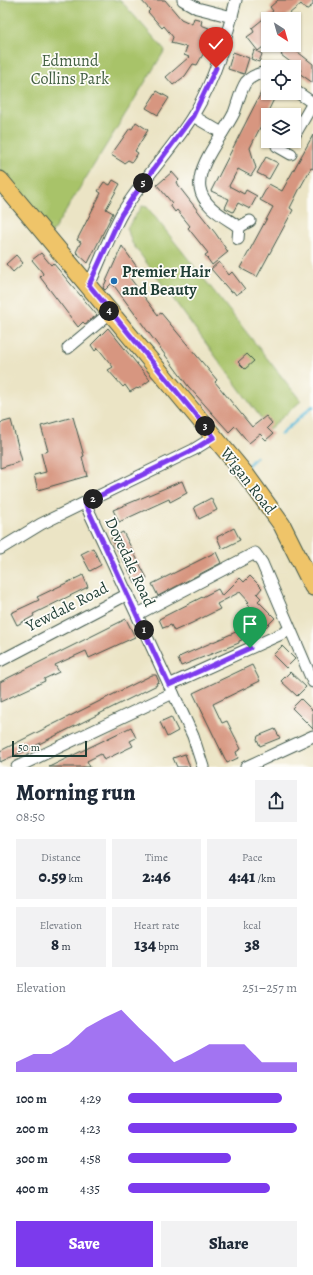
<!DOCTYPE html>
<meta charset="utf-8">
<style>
:root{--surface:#fff;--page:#f2f2f3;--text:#1f2937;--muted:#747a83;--accent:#7c3aed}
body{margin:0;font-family:Alegreya,serif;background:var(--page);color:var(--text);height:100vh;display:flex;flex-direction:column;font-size:15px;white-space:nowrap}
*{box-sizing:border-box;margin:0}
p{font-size:13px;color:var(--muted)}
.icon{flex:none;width:22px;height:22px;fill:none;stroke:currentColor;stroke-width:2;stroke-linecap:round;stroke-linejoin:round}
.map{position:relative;height:767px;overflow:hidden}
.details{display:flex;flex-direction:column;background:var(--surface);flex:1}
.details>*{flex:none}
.needle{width:26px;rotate:143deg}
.fabs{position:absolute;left:261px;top:12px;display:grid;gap:8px}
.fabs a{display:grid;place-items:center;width:40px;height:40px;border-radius:0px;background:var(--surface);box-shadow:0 1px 3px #0004;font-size:20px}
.scale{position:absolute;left:12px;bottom:10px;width:75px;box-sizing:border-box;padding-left:4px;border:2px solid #1f3d34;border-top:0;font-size:11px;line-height:14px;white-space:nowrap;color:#1f3d34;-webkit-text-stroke:3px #fdfcf7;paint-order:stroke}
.pin{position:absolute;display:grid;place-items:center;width:34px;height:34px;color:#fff;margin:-41px -17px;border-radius:50% 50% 50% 0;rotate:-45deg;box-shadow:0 0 4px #0007}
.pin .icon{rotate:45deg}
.km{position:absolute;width:20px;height:20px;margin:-10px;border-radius:50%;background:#222;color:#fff;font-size:11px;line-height:20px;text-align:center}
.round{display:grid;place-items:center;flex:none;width:42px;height:42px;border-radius:0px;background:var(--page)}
.summary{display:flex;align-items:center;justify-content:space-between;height:68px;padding:0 16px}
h1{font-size:22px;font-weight:800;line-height:30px}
.stats{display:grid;grid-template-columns:repeat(3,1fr);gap:6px;height:68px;padding:4px 16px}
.stats div{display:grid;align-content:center;border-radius:0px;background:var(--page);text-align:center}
.stats b{font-size:17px;font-weight:800}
.stats small{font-size:11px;font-weight:400}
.stats p{font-size:11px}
.chart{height:112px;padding:8px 16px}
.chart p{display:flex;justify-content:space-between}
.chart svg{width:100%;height:72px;margin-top:4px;fill:var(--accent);opacity:.7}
.button{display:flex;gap:8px;margin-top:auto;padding:8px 16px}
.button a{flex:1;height:46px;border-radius:0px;background:var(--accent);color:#fff;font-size:16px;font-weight:800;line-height:46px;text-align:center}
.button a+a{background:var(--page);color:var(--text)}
ul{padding:0 16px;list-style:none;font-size:13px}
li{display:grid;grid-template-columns:64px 48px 1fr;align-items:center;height:30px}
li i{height:10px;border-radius:5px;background:var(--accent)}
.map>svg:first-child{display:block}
</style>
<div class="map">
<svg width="313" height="767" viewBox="0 0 313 767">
<rect width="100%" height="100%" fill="#fdfcf7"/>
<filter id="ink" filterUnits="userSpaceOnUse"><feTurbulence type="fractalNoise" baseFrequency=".025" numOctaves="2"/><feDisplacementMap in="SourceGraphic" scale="8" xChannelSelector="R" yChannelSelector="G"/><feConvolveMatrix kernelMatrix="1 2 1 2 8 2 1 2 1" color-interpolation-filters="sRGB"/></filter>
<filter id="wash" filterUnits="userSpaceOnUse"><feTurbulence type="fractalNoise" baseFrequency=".012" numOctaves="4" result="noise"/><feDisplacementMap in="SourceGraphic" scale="16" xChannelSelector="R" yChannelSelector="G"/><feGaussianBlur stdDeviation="0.9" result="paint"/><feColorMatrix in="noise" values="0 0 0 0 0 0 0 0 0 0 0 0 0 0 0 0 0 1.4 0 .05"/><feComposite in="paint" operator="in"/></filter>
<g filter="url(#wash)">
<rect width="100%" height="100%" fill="#ebe4c5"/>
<!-- green -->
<g fill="#a8c369" stroke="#64804e">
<path d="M0,0H120L165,50L50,236L0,175Z"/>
<path d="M142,206L147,207L301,401L269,429L132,243L127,228Z"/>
</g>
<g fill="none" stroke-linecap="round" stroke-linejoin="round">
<!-- stream -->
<g stroke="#5ab9d8" stroke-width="3">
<path d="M281,434L313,406"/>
<path d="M247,466L256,457"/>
</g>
</g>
<g id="blocks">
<!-- building -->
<g fill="#d79680">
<path d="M141,0H165L181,19L192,24L194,18L202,20L201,25L209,28L204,46L206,49L197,65L193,64L185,76L173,85L166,77L189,57L184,55L187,47L171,43L173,37L164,26L162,28L148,12L150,10Z"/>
<path d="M278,0H313V5L306,10L301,4L283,19H268V43L258,51L247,37L254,32L252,28L273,11L270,7Z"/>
<path d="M289,45L313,64V83L299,73L301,70L281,55Z"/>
<path d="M254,50L262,54L259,62L251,59Z"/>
<path d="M233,52L249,58L244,74L228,69Z"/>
<path d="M268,79V93H277L250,148L256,168L251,176L238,169L229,186L244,194L246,190L257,196L250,209L238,203L233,212L225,208L229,199L211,191Z"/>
<path d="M157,91L169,98L158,115L146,108Z"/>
<path d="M136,122L148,130L135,151L138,153L132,162L128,160L124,163L111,155L130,128L132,129Z"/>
<path d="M313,135V169L311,168L299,190L290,208L293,210L257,277L240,268L273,207L260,200L269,184L282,191Z"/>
<path d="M266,157L278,163L269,179L257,173Z"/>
<path d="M172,172L179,180L177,182L180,188L216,234L228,252L212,265L205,255L208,253L188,228L190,226L177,210L175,212L170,205L172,203L157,185Z"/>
<path d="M113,180L120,184L106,209L113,213L88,263L76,252L81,242L77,240L101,193L98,191L104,182L110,185Z"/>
<path d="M122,246L139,270L130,278L158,315L161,313L217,380L215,382L247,421L252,427L266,416L272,423L267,428L273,434L266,440L260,434L249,443L235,426L229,432L188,386L112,283L105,290L103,288Z"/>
<path d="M41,253L51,265L53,263L97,315L85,324L83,322L78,327L40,277L43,274L42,272L32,260Z"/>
<path d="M16,255L23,263L13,272L6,264Z"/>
<path d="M219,262L229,275L232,272L245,289L236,295L233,291L231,292L211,269Z"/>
<path d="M108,328L150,380L138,389L137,388L130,392L125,385L123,387L108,370L113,367L98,348L95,351L91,345Z"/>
<path d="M247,354L254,361L245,369L238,362Z"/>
<path d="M73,417L84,456L82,457L87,476L38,490L34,475L46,472L41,453L48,451L41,426Z"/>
<path d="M11,420L22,461L0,468V423Z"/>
<path d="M182,481L187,493L170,502L169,499L119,522L113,510Z"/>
<path d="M211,498L217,510L199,519L194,507Z"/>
<path d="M234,528L240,540L222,549L217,537Z"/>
<path d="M123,532L147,578L136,584L111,538Z"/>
<path d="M93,548L101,565L90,571L81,554Z"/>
<path d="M216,552L221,563L158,596L152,584Z"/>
<path d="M83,575L88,587L33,614L34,616L17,625L11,613L39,600L37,597Z"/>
<path d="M250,576L262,588L257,594L261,598L258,601L275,618L266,627L250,611L252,609L247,604L249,602L240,592L217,604L220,609L192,623L174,631L171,625L163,628L159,619L218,589L222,596L240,578L244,582Z"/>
<path d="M126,619L135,637L89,658L86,651L55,665L59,672L44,679L45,681L0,702V682Z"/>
<path d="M238,631L242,640L239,641V643L181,666L178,659L181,656Z"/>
<path d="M282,646L295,659L286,668L273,655Z"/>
<path d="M252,665L260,681L213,704L222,723L227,721L241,749L236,752L238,758L227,763L193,693Z"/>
<path d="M290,672L306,687L297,696L281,681Z"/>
<path d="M152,675H156L159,682L156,683L157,685L29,749L0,762V751Z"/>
<path d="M301,699L313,711V729L292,708Z"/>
<path d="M171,717L178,731L167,737L160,722Z"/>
<path d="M131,727L136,738L130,741L133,746L104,760L101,754L87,761L90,767H49Z"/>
<path d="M275,729L280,738L260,746L257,739L258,736Z"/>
<path d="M185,754L190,767H177L173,758Z"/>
</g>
</g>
</g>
<g filter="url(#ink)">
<use href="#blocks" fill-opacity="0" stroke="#3e564a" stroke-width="1"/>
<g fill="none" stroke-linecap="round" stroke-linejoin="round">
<defs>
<g id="minor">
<path d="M183,0L197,8L232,17"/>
<path d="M294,90L313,103"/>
<path d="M193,116L222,133"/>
<path d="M294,136L313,103"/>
<path d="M277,146L291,154"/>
<path d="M250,221L239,227C225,217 203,207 200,188C196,165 224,134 234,113C238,103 240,91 246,82C252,75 260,73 268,72"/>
<path d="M238,239L239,227"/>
<path d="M89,285C100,262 109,236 122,213C143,178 173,149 194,114C215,79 226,40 236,0"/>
<path d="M68,348L110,313"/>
<path d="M85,503L193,736L203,767"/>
<path d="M0,549L41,524L193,450L214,437"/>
<path d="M138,614L255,553L262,563L313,682"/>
<path d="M0,661L128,594"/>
<path d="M169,685L290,630"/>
<path d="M17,767L173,693"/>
<path d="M246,767L313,736"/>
</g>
<path id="primary" d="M0,180L246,475L282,525L313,587"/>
</defs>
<!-- minor casing -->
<use href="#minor" stroke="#3e564a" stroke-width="13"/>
<!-- primary casing -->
<use href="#primary" stroke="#3e564a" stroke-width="19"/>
<!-- minor -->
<use href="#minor" stroke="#fff" stroke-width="11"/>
<!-- primary -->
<use href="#primary" stroke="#efc469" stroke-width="17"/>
</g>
</g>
<g fill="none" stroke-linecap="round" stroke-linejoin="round" filter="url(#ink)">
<defs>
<path id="route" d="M216,68L193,116L133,197L121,215L89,285L214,437L193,450L85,503L169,685L250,648"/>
</defs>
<!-- route casing -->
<use href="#route" stroke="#fff" stroke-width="8"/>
<!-- route -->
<use href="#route" stroke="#7c3aed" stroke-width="5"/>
</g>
<!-- markers -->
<circle fill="#1f6fb2" stroke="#fdfcf7" stroke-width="1.5" cx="114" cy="281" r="4"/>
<g text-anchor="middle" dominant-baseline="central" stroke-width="3.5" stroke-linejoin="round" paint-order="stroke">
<!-- park labels -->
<g font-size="16" fill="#415e41" stroke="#fdfcf7">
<text x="70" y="61">Edmund<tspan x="70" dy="18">Collins Park</tspan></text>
</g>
<!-- poi labels -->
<g font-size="16" font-weight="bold" fill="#1f3d34" stroke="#fdfcf7" text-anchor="start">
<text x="122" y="272">Premier Hair<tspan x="122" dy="18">and Beauty</tspan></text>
</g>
<!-- street labels -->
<g font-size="16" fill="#1f3d34" stroke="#fdfcf7">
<text transform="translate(248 481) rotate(52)">Wigan Road</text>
<text transform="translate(130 562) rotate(65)">Dovedale Road</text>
<text transform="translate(67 607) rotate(-27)">Yewdale Road</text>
</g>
</g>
</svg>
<div class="fabs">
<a><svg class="needle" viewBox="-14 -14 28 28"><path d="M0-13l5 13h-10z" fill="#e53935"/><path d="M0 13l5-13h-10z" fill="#747a83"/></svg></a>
<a><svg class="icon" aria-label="locate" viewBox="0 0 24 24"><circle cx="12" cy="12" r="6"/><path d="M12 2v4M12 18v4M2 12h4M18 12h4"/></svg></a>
<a><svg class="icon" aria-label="layers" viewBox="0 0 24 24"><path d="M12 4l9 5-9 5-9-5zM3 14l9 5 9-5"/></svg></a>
</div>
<div class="scale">50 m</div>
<div class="pin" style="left:250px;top:648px;background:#1e9e55"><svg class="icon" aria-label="arrive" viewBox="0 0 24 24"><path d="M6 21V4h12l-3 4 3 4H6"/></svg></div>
<div class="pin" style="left:216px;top:68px;background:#d93025"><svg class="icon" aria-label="check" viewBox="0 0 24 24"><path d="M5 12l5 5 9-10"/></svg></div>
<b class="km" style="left:144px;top:630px">1</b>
<b class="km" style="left:93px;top:499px">2</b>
<b class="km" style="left:205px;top:426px">3</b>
<b class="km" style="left:109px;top:311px">4</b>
<b class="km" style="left:143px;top:183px">5</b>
</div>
<section class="details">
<div class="summary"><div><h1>Morning run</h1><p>08:50</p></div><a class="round"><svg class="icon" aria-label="share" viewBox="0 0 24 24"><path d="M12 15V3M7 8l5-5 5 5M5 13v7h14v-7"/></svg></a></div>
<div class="stats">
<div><p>Distance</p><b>0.59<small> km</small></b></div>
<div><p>Time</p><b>2:46</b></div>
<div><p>Pace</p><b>4:41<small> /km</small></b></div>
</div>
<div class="stats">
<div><p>Elevation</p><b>8<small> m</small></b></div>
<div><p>Heart rate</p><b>134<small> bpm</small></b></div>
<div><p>kcal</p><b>38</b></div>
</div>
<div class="chart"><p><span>Elevation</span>251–257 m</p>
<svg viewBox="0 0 160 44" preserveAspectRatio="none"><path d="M0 44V38L10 33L20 33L30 27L40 17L50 11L60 6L70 17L80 27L90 38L100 33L110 27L120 27L130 27L140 38L150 38L160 38V44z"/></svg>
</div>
<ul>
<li><b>100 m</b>4:29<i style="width:91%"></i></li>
<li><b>200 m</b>4:23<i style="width:100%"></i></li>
<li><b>300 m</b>4:58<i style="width:61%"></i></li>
<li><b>400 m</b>4:35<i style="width:84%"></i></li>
</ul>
<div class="button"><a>Save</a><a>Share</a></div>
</section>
